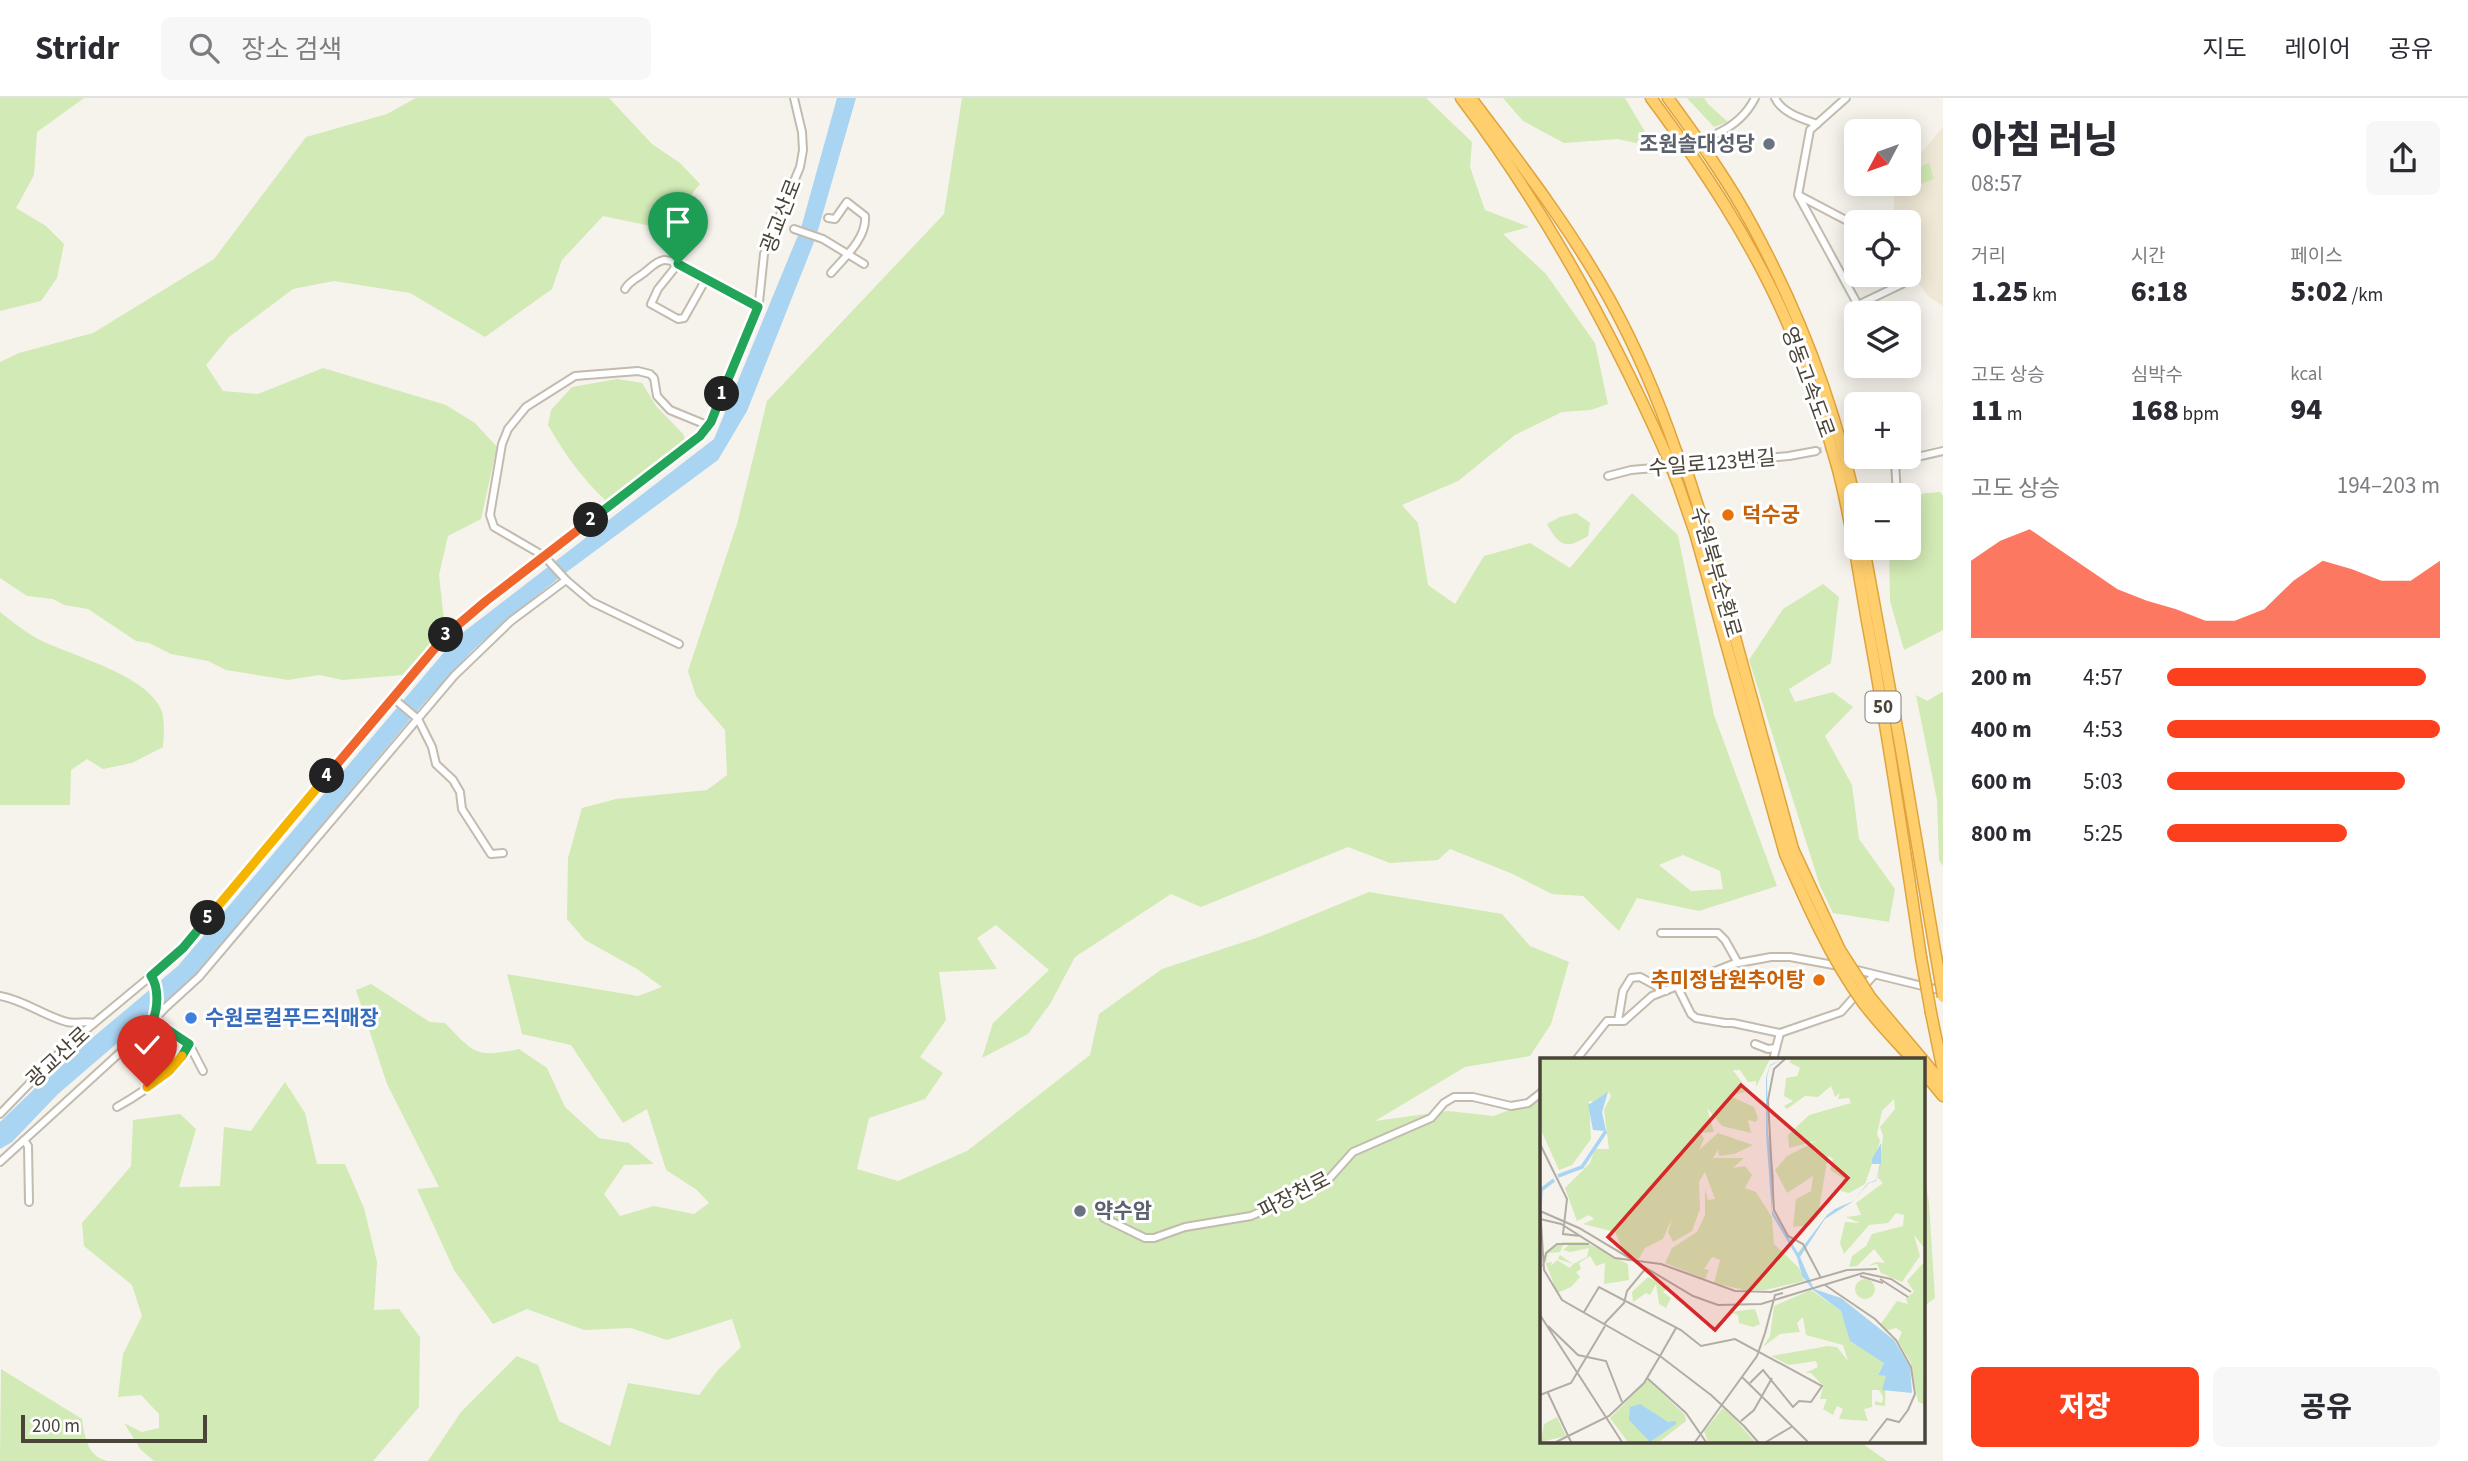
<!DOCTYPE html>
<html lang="ko">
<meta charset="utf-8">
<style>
:root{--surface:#fff;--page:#f7f7f7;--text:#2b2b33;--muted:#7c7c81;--line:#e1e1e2;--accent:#fc3f1d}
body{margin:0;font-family:"Source Sans 3","Noto Sans KR",sans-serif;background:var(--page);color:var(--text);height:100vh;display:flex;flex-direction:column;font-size:26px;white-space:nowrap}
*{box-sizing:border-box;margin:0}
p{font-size:23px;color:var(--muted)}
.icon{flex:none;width:38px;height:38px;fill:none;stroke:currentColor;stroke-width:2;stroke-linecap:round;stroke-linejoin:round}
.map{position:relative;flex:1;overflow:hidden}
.panel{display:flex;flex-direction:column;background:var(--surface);width:525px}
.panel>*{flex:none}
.needle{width:46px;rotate:229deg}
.tools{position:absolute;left:1844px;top:21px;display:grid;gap:14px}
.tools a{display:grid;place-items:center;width:77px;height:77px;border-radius:10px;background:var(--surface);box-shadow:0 4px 18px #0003;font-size:35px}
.scale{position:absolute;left:21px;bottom:18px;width:186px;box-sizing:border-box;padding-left:7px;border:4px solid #4b4439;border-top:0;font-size:19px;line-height:24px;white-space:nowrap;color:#4b4439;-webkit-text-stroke:5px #fff;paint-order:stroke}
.pin{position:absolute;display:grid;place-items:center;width:60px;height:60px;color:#fff;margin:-72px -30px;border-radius:50% 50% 50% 0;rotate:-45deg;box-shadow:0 0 7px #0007}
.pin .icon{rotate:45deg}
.km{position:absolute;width:35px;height:35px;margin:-18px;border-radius:50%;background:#222;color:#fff;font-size:19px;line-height:35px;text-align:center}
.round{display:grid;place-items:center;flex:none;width:74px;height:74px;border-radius:10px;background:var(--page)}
.summary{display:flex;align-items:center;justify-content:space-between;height:119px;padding:0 28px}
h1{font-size:38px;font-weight:800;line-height:52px}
.metrics{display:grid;grid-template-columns:repeat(3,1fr);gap:10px;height:119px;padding:7px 28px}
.metrics div{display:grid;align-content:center}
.metrics b{font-size:30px;font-weight:800}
.metrics small{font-size:19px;font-weight:400}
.metrics p{font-size:19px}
.chart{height:196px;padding:14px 28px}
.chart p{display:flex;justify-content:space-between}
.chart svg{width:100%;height:126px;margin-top:7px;fill:var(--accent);opacity:.7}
.action{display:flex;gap:14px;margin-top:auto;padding:14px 28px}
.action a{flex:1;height:80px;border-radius:10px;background:var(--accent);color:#fff;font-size:28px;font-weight:800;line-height:80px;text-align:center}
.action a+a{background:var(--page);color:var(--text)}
ul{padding:0 28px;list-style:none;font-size:23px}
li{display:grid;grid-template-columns:112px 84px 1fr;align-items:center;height:52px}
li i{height:18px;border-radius:9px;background:var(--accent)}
header{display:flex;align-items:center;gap:42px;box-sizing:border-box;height:98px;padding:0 35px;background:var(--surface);border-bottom:2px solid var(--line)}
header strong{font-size:33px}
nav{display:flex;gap:38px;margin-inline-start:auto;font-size:24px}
.search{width:490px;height:63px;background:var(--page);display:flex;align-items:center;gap:18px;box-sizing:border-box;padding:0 24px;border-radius:10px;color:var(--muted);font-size:26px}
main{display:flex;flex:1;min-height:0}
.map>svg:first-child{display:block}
</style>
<header>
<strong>Stridr</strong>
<div class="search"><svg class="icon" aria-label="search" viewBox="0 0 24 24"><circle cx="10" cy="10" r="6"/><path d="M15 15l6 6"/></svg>장소 검색</div>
<nav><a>지도</a><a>레이어</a><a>공유</a></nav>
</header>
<main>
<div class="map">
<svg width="1943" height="1363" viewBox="0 0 1943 1363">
<rect width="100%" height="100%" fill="#f6f3ec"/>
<!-- education -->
<path fill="#efe8d6" d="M1943,29V208L1929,199L1919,186L1909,139V124L1894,118V88L1896,86H1909V69Z"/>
<!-- green -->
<g fill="#d2eab5" fill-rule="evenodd">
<path d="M0,0H84L37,34L34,77L16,110L46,128L64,146L57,180L41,203L0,213Z"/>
<path d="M416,0H609L652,46L680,65L700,86L681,109L651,128L603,118L562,162L552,191L485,239L410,195L334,183L293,191L229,239L206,267L223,293L258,296L323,270L446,307L475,325L497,349L481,421L448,438L439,477L445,531L402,577L343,582L319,577L288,582L226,572L208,563L171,556L149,545L136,543L88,511L64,507L53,501L27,498L0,480V264L19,255L93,235L214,161L306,39L387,16Z"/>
<path d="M962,0H1426L1472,44L1470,69L1485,112L1529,129L1503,136L1546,176L1595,245L1608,306L1591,312L1562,314L1515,337L1458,383L1402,407L1418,425L1428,487L1455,506L1484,458L1530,445L1570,470L1632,395L1678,437L1714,617L1777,788L1699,813L1637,800L1619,833L1583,798L1552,796L1513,776L1450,751L1438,762L1390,765L1348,749L1201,809L1171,796L1075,859L1050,906L1028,936L982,960L993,925L1049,872L996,827L977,840L997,871L939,874L946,922L920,959L943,975L925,1001L869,1020L857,1071L898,1083L967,1053L1090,957L1099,916L1162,871L1259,839L1369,794L1502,816L1530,848L1569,864L1551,926L1530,958L1465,969L1375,1023L1448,1013L1494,1018L1542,999V1344H1863V1346L1887,1363H428L461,1314L517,1258L538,1267L559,1323L610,1348L628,1285L699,1297L718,1272L741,1249L732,1221L667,1242L631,1230L584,1232L527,1211L493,1226L454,1172L417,1091L439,1089L387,986L356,892L371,886L430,924L445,925C475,956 475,960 519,951L547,970L565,1009L599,1040L629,1045L654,1066L624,1067L604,1096L620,1118L654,1108L694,1116L709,1105L697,1092L666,1072L647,1011L623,1025L571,947L522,936L507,876L638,898L662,889L637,871L585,842L567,821L568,760L582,710L616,701L707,692L727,677L725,632L696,598L688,573L737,426L767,303L944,116ZM1683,757L1720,773L1723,791L1691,793L1659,767Z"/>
<path d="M1503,0H1625L1654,49L1618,41L1564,45L1523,23Z"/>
<path d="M1687,0H1704L1708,6L1728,24L1714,29Z"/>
<path d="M1929,65L1934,81L1914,89H1906L1905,86H1909V79L1918,69Z"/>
<path d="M617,281L642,285L656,308L684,337L685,345L610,402H605C581,379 564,355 548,327L551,312L572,289Z"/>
<path d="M1940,394L1943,398V532L1904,552L1890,503L1889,450H1909V397H1905Z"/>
<path d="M1576,415L1590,425L1588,438C1566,452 1559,448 1547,426L1560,419Z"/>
<path d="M1823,486L1839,499L1831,565L1789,591L1795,604L1833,594L1853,609L1825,638L1852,687L1859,741L1895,791L1889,824L1833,815L1820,788L1749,562L1783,511Z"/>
<path d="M0,514C13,524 25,534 40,542C72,558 145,576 161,611C165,621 164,638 163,649L132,665L103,671L87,661L71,672L70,707H0Z"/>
<path d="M1942,594L1943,595V768L1939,762L1937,702L1916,597L1927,603Z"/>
<path d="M285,984L305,1015L317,1066H345L364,1110L377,1164L374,1212L399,1211L420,1239L419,1309L373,1363H154L141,1352L124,1325L142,1334L159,1330V1316L141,1297L118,1299L123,1256L142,1218L132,1187L84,1148L82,1125L131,1068L133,1022L180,1016L196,1031L179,1089L220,1088L224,1029L251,1033Z"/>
<path d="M1924,1072L1929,1105L1935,1200L1924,1208Z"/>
<path d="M1,1271L82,1321C85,1339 87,1359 108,1363H0Z"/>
</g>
<!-- water -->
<path fill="#a9d4f2" d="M837,0H856L816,139L747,313L718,362L564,476L510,519L472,553L424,605L193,880L58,996L12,1044L0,1051V1024L54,972L178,868L457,539L714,341L801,130Z"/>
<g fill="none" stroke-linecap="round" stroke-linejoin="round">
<!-- minor-tunnel -->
<g stroke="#d4d0c8" stroke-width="6" stroke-dasharray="6 3" stroke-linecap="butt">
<path d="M1677,53L1718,35"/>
<path d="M1816,353L1851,346"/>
</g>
<defs>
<g id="minor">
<path d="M1775,0C1782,15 1803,21 1817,26"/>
<path d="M1846,0L1810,32L1798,97L1858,207L1902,186L1897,177"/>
<path d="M1718,35C1735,27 1747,16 1755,0"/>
<path d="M1800,98L1857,128"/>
<path d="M828,120L835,121L847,104L865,118C867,140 844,160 831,175"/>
<path d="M794,131L823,141L864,166"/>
<path d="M678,166L658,191L651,206L678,221L684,220L706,181"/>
<path d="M625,191C629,184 634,182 641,177C648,173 655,163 664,162C681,161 738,200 758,209"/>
<path d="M1851,346L1857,345"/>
<path d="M1889,359L1895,364L1943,353"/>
<path d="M1895,364L1897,397"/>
<path d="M1608,378L1631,372L1789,358L1816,353"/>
<path d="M566,482L592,504L679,546"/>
<path d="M393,600L418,621L432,649L436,666L453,682L460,694L462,711L491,756L503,755"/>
<path d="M1661,835H1718L1725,842L1738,865"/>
<path d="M1853,871L1943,893"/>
<path d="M151,878C159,889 158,910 153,922L189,946L203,973"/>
<path d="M1678,890L1691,916L1696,920L1725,925H1733L1780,935L1841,914L1874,877"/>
<path d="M0,898C24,902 44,918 67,924C76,926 84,923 94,925"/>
<path d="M1618,923L1623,893L1631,880L1640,879L1666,893"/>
<path d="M1755,946L1768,951L1776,950"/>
<path d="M1576,962L1607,923H1624L1652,898L1733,866L1771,859H1790L1839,868"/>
<path d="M1773,962L1780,935"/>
<path d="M117,1009C144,994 174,973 189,946"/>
<path d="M0,1016L63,951L151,878L182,850L450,533L486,503L693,345L711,324L759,204L764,156L800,69L803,52L802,34L794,0"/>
<path d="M24,1042L28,1048L29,1104"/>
<path d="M0,1064L147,930L165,910L199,879L454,578L511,523L566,482L544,458L494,429L490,417L502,346L508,331L526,309L575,278L638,273L650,276L654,280L657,298L670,312L709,328"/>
<path d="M1104,1120L1145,1140H1154L1185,1129L1251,1118L1262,1113L1284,1097L1328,1082L1353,1054L1431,1020L1444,1005L1454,999H1473L1511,1008L1528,1005L1542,994"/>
</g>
<g id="highway">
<path d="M1461,0C1545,111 1610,230 1666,356"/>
<path d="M1471,0C1520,65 1571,131 1610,202C1637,251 1658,301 1676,353"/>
<path d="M1651,0C1703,70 1751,142 1786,222C1807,270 1824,321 1838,372C1851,421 1858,473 1867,523C1888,635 1904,746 1921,859"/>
<path d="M1668,0C1698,41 1729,84 1753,129C1801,218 1837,313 1857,412"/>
<path d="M1689,380L1706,433L1793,751"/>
<path d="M1678,386L1695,435L1785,756"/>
<path d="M1864,450L1900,646L1936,858"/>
<path d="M1931,915L1943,973"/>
<path d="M1924,963L1943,986"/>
<path d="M1924,975L1943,998"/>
</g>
</defs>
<!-- minor casing -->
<use href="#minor" stroke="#c2bbae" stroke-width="10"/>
<!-- highway casing -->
<use href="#highway" stroke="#e0a43c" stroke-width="13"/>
<!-- minor -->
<use href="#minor" stroke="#fff" stroke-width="6"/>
<!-- highway -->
<use href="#highway" stroke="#ffcf6e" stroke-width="10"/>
<defs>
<g id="highway-bridge">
<path d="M1676,353L1689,380"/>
<path d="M1666,356L1678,386"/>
<path d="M1793,751L1840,852L1871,900L1923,962"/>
<path d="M1785,756C1807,807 1830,859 1863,905C1878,925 1896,943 1913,962"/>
<path d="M1936,858L1943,899"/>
<path d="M1921,859L1931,915"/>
</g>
</defs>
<!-- highway-bridge casing -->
<use href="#highway-bridge" stroke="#e0a43c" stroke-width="13" stroke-linecap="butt"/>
<!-- highway-bridge -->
<use href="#highway-bridge" stroke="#ffcf6e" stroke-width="10"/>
</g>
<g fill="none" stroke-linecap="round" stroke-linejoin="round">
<defs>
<path id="split-1" d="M678,166L758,209L722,296"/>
<path id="split-2" d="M591,422L700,338L711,324L722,296"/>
<path id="split-3" d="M446,537L486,503L591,422"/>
<path id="split-4" d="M327,678L446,537"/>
<path id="split-5" d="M208,820L327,678"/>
<path id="split-6" d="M182,958L189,946L153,922C158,910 159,889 151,878L183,850L208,820"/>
<path id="split-7" d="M147,989L169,973L182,958"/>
</defs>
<!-- split-1 casing -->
<use href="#split-1" stroke="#fff" stroke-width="14"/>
<!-- split-2 casing -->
<use href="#split-2" stroke="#fff" stroke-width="14"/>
<!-- split-3 casing -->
<use href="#split-3" stroke="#fff" stroke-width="14"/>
<!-- split-4 casing -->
<use href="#split-4" stroke="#fff" stroke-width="14"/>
<!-- split-5 casing -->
<use href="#split-5" stroke="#fff" stroke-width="14"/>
<!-- split-6 casing -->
<use href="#split-6" stroke="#fff" stroke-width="14"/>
<!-- split-7 casing -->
<use href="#split-7" stroke="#fff" stroke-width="14"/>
<!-- split-1 -->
<use href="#split-1" stroke="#22a559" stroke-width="9"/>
<!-- split-2 -->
<use href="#split-2" stroke="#22a559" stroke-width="9"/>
<!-- split-3 -->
<use href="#split-3" stroke="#f0652b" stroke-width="9"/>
<!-- split-4 -->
<use href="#split-4" stroke="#f0652b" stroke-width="9"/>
<!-- split-5 -->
<use href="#split-5" stroke="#f5b400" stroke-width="9"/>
<!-- split-6 -->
<use href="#split-6" stroke="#22a559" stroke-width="9"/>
<!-- split-7 -->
<use href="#split-7" stroke="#f5b400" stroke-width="9"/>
</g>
<!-- markers -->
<g fill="#6b7280" stroke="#fff" stroke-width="2.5">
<circle cx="1769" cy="46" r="7"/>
<circle cx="1080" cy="1113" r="7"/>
</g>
<g fill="#e8710a" stroke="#fff" stroke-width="2.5">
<circle cx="1728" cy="417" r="7"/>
<circle cx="1819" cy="882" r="7"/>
</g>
<circle fill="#3f7fe0" stroke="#fff" stroke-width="2.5" cx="191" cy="920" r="7"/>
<g text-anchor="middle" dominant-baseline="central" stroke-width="6" stroke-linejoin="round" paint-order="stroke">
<!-- shield labels -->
<rect fill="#fff" stroke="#817c74" stroke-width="2" x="1865.5" y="593.5" width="35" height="31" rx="5"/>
<g font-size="19" font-weight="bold" fill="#4b4439">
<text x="1883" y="609">50</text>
</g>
<!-- worship labels -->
<g font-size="21" font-weight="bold" fill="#5b616d" stroke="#fff" text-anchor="end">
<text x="1755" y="46">조원솔대성당</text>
<text x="1094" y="1113" text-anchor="start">약수암</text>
</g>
<!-- street labels -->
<g font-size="21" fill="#4b4439" stroke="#fff">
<text transform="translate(781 118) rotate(-69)">광교산로</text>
<text transform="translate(1808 284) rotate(70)">영동고속도로</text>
<text transform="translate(1712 365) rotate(-5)">수일로123번길</text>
<text transform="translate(1716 474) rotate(74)">수원북부순환로</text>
<text transform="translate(58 959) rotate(-43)">광교산로</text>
<text transform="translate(1294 1097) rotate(-27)">파장천로</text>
</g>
<!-- food labels -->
<g font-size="21" font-weight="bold" fill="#c56008" stroke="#fff" text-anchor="start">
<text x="1742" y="417">덕수궁</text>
<text x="1805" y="882" text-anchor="end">추미정남원추어탕</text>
</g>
<!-- shop labels -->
<g font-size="21" font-weight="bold" fill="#366cbe" stroke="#fff" text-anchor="start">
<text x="205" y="920">수원로컬푸드직매장</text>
</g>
</g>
<!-- overview -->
<g transform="translate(1540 960)">
<rect width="385" height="385" fill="#f6f3ec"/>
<path d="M0,1H230L216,29V23L208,24L200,12H193L208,33L190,38L214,49L218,60L216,64L208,62L211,75L182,68L167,50L174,74L161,75L164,81L159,92L178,75L213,87L194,96L179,98L178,92L173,100H204L193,110L205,108L212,117L205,130L216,134L232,159L234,186L259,210L264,223L225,232H204L174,225L180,202L172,199L164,211L169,212L165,221L125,205L132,190L157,174L165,157V131L168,142L175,141L165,114L159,124L160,151L152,173L133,184L128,174L132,160L123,181L105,190L98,202L82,190L75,174L43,166L54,161L49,157L37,163L25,130L50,105L55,91H69L64,52L71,38L69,34L56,44L49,43L51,81L32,107L19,112L0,70ZM252,1H385V191L374,177L380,198L362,224L341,215L337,206L328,208L336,204L345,205L334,191L317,208L309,209L312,198L326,188L332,176L363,168L364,157L356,155L348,165L329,167L304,196L300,185L305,164L320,165L306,159L321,157L316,145L343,125L338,120L343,78L340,69L355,51L354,41L342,53L337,76L340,83L325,126L309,135L301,133L303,120L290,112L293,101L288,98L278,157L270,167L253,169L256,141L271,133L273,118L247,135L235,112L247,98L276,83L249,90L248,77L269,57L311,45L309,40L298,41L300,35L295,39L291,28L278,39L265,38L247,51L244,48L253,43L244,38L246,20L257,18L260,10L249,4ZM23,184H45L88,206L89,222L64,226L65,205L56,208L50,198L39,205L41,211L36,214L40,219L31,229L17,235L4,200L7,192ZM24,185L29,187L23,192L30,194L49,190L47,199L33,206L20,197L18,201L33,206L30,210L17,202L11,208L12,204L6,205L8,195L20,194ZM385,203L383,315L384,346L378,344L371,305L358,283L362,274L356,270L345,273L340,267L357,243L368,246L366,240L374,234L367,223ZM108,219L130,229L123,234L131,240L126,250L119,246L116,226L110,237L106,235L93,244L92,234ZM315 231a10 10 0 1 1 20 0a10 10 0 1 1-20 0ZM271,232L301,253L312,285L324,288L344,305L338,316L346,318L345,348L335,347V343L342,345L343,339L339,332H332V349L324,351L328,363L299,361L303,351L297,348L293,357L283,351L287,341H280L283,328L271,315H265L278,309L276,303L249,307L231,298L288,288L297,289L308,303L303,287L266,277L263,259L257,265L260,274L240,276L223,289L230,278L234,248ZM215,251L220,266L213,269L199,265L198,257L188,254ZM108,322L145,357L146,363L119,384H88L70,360ZM183,350L193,359L215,384H168L164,373ZM17,359L26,378L1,384L4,366Z" fill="#d2eab5" fill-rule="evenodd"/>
<path d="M242,1L230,8L227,19L228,74L234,119L232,152L258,195L287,157L295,151L313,143L328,125L336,122L340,106H332V101L341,85V105L336,123L329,125L312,144L285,161L260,199L274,231L301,240L354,282L370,309L372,335L342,332L346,318L338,317L344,305L310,283L301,253L273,232L262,218L257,199L232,157L226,75V20L230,7ZM68,34L62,54L66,73L53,72L48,47ZM100,346L128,364L136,363V366L110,384L89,362L90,349Z" fill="#a9d4f2"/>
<path fill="none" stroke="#a9d4f2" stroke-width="3.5" d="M18,118L42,109L66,73M0,148L1,132L14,122"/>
<path fill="none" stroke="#b2ada4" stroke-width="2" d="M245,1L234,11L228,42L234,152L248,178L263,186L281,220M0,86L27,141L23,176L41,178M0,149L4,212L22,242L120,298L171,337M0,153L39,170L153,238L178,247L221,246L323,215L351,221L371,234M0,161L21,166L75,200L121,206L195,233L231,234L307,212L337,211M3,208L6,195L17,186H49M320,218L343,225M340,221L368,239M285,227L335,261L356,282L371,309L375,336L368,352L359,364L347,361L329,384M44,254L59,229L141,272L161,288L195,281L282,328L271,344L259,343L253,349L223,312L210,325M0,257L82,384M64,266L84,245L87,233L106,210M8,268L38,297L66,303L82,344M225,275L235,237L243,235M120,298L136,270M202,319L268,384M107,320L146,355L166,384M8,335L31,384M170,336L205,369M0,337L31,325L65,268M201,363L214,352L232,320M204,368L218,384M16,384L69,358L104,325L120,298M155,384L217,298L225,275M226,384L253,368"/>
<path fill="#d62828" fill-opacity="0.15" stroke="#d62828" stroke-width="3.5" d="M201,27L308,120L175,272L68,179Z"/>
<rect width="385" height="385" fill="none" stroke="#4b4439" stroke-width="3.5"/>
</g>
</svg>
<div class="tools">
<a><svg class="needle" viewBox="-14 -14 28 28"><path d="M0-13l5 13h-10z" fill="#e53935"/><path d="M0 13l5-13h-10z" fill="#7c7c81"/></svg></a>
<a><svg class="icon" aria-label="locate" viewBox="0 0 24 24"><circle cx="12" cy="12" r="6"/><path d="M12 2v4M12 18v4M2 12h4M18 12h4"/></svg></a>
<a><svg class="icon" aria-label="layers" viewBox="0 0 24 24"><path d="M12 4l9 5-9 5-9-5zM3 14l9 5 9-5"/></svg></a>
<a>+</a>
<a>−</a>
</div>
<div class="scale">200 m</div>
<div class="pin" style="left:678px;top:166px;background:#1e9e55"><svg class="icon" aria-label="arrive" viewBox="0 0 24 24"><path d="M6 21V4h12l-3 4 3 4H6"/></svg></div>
<div class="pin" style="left:147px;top:989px;background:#d93025"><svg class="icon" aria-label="check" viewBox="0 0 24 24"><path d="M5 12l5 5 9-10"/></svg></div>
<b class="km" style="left:722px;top:296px">1</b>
<b class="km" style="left:591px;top:422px">2</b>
<b class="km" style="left:446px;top:537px">3</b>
<b class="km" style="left:327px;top:678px">4</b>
<b class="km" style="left:208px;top:820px">5</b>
</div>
<section class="panel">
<div class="summary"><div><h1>아침 러닝</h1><p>08:57</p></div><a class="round"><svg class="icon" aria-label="share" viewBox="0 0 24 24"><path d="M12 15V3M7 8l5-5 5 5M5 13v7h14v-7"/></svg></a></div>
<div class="metrics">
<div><p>거리</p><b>1.25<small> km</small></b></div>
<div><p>시간</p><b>6:18</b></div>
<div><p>페이스</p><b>5:02<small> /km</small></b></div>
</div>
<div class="metrics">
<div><p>고도 상승</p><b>11<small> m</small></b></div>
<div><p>심박수</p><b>168<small> bpm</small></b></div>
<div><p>kcal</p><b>94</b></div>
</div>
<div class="chart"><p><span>고도 상승</span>194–203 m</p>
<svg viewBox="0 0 160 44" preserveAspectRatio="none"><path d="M0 44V17L10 10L20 6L30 13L40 20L50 27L60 31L70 34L80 38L90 38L100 34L110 24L120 17L130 20L140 24L150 24L160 17V44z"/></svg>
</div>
<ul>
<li><b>200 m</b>4:57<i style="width:95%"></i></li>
<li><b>400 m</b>4:53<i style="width:100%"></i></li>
<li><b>600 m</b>5:03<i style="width:87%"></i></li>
<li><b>800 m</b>5:25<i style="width:66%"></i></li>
</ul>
<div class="action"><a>저장</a><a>공유</a></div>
</section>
</main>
